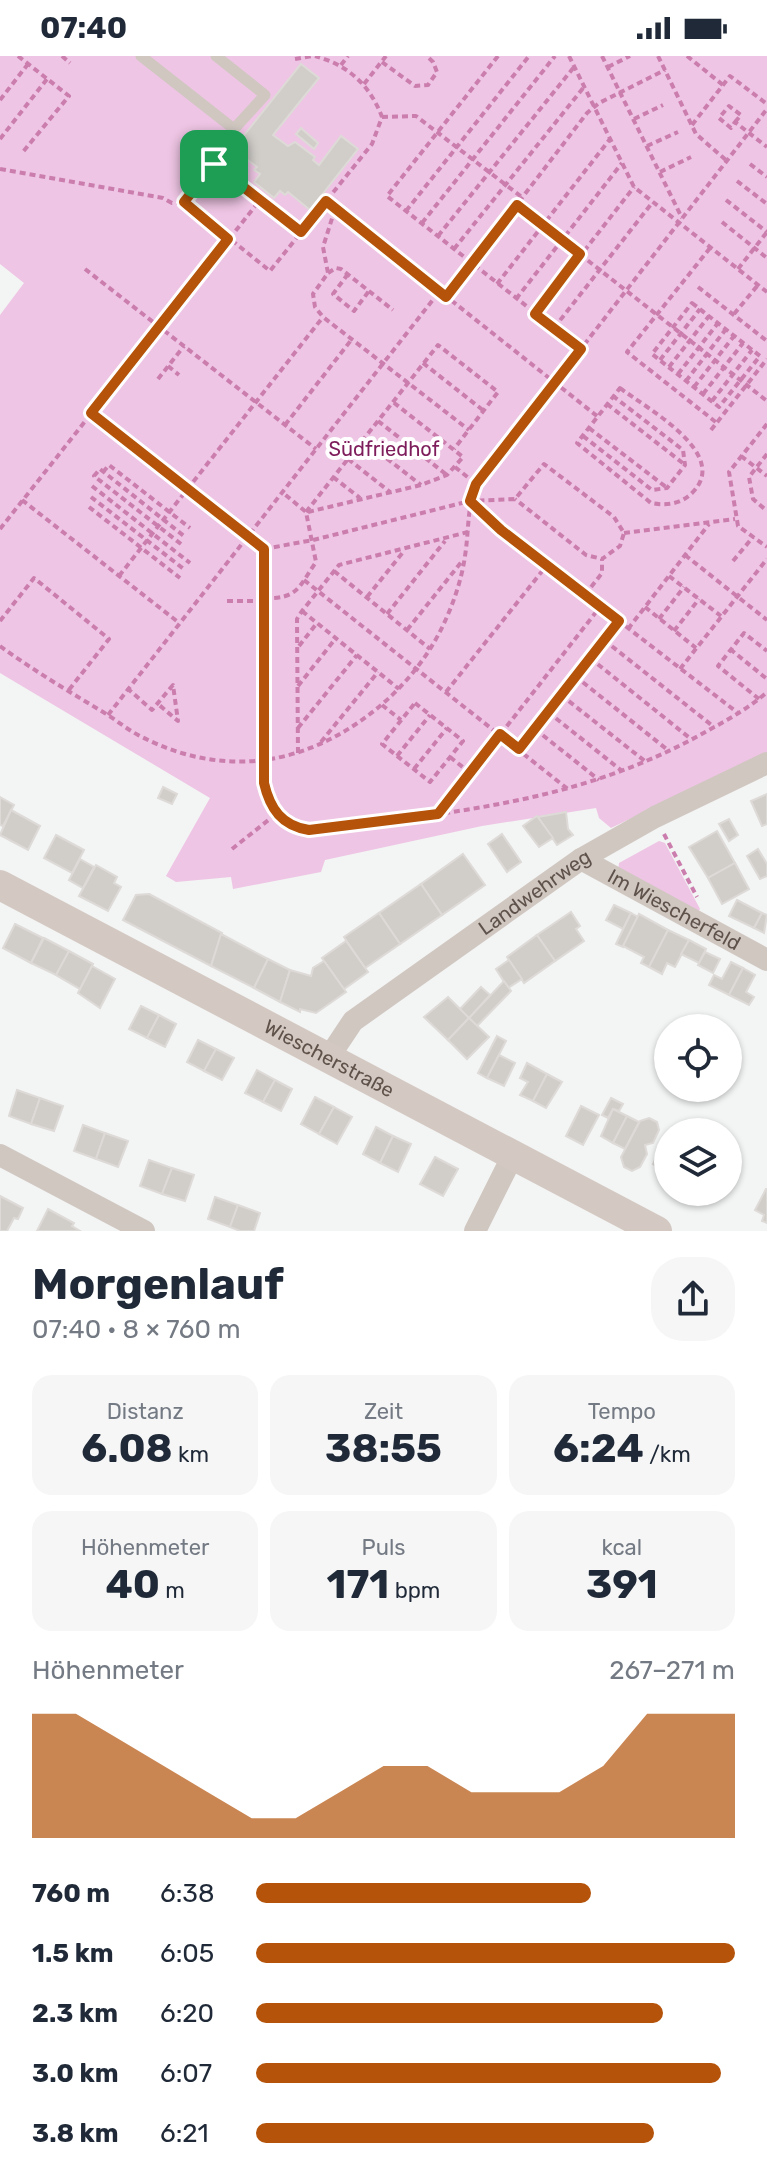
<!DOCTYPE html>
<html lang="de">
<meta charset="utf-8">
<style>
:root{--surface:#fff;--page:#f6f6f7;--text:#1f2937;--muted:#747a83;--accent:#b45309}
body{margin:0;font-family:Rubik,sans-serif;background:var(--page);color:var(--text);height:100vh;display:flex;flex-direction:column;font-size:30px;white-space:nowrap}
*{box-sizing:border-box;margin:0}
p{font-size:26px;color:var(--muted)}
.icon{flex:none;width:44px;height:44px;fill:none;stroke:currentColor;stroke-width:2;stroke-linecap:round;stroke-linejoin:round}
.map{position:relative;height:1175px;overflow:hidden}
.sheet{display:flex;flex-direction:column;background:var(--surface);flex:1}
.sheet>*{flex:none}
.tools{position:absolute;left:654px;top:958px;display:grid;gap:16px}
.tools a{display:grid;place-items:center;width:88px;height:88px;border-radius:50%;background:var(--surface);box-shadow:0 2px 6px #0004;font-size:40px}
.pin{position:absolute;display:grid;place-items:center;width:68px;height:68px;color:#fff;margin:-34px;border-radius:16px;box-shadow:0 4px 12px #0006}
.round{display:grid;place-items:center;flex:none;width:84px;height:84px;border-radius:32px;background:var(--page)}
.overview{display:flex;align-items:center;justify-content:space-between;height:136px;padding:0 32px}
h1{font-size:44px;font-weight:700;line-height:60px}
.figures{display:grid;grid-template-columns:repeat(3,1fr);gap:12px;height:136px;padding:8px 32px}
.figures div{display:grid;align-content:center;border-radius:20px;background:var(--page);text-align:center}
.figures b{font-size:40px;font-weight:700}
.figures small{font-size:22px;font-weight:400}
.figures p{font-size:22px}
.chart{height:224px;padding:16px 32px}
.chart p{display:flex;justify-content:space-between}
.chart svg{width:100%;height:144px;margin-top:8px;fill:var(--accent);opacity:.7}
ul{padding:0 32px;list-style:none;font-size:26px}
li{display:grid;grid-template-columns:128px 96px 1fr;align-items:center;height:60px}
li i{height:20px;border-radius:10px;background:var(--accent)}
.status{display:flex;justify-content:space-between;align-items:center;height:56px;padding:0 40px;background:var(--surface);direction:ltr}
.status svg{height:22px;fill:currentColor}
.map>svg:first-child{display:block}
</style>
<div class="status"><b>07:40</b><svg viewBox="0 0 49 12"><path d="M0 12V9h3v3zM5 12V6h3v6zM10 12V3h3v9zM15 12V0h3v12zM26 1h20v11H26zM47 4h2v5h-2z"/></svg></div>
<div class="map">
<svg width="767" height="1175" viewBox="0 0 767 1175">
<rect width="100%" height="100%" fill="#f3f4f4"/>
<!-- green -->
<g fill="#eec5e4">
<path d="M0,0H767V697L611,772L599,762L596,752L482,770L325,804L321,816L233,833L231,821L176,826L166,820L210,742L0,617V259L24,227L0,208Z"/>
<path d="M659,785L665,787L700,853L698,856L618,815L619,807Z"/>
</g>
<!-- building -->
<g fill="#d1ceca" stroke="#dddad7" stroke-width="2">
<path d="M301,8L319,22L273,79L288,90L295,86L315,101L313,104L319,109L341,80L358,93L310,154L288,136L285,139L280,135L274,142L254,126L260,118L254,114L257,111L233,93Z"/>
<path d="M301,72L318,87L314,93L296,78Z"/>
<path d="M163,731L177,738L172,748L158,742Z"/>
<path d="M767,738V768L762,770L751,745Z"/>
<path d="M0,741L14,749L3,770L0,769Z"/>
<path d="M11,754L40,770L28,794L0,779Z"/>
<path d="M566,756L568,773L573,779L557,789L538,761Z"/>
<path d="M537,760L553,782L539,791L523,770Z"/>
<path d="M729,763L738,779L729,785L719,768Z"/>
<path d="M717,775L735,807L708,822L689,791Z"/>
<path d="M502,778L521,806L507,816L488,788Z"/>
<path d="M56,779L84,794L72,817L44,802Z"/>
<path d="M758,793L767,808V820L760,823L747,800Z"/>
<path d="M463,798L485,829L442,859L421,828Z"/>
<path d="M80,803L94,811L83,832L69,824Z"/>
<path d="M735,807L749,833L722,848L708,822Z"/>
<path d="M96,809L117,821L114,827L121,831L108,855L79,840Z"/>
<path d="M421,828L442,859L400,888L379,857Z"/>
<path d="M149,838L222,877L211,910L123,864L136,839Z"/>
<path d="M737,844L762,857L754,872L729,860Z"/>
<path d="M614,849L631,857L623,873L606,864Z"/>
<path d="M571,856L580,870L576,873L584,885L555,905L537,879Z"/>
<path d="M379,857L400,888L365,912L344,881Z"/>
<path d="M631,857L638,861L623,891L616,888Z"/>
<path d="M762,857L767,859L764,877L754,872Z"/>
<path d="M639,858L668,874L649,911L641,907L644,901L623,890Z"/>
<path d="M15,868L43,882L31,907L3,892Z"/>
<path d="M668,874L689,884L675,911L667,907L662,918L649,911Z"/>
<path d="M221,878L268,903L254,932L211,910Z"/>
<path d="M537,879L555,905L524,927L507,901Z"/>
<path d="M44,882L69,895L56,919L31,907Z"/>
<path d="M689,884L706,893L699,907L681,898Z"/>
<path d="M346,885L368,916L344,933L322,902Z"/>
<path d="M69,895L93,908L80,933L56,919Z"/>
<path d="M705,896L720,903L713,917L698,909Z"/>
<path d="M268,903L290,914L280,946L254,932Z"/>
<path d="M509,904L522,923L508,932L496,913Z"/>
<path d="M324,905L346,936L316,957L300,953V956L280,946L290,914L311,920L313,912Z"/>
<path d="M731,906L743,912L729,939L709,929L714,919L722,923Z"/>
<path d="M92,910L115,923L100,952L78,937Z"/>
<path d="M743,912L755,919L746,936L754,941L749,949L729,939Z"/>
<path d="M504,925L511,935L477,970L469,962Z"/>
<path d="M481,931L490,939L469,962L460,953Z"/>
<path d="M448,941L469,962L448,984L424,961Z"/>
<path d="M141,950L159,959L147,982L129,973Z"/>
<path d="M159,959L176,968L165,991L147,982Z"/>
<path d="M469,962L489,981L467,1003L448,984Z"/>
<path d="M497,980L506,985L487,1022L478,1017Z"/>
<path d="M198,984L216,993L204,1015L187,1006Z"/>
<path d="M216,993L234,1002L222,1024L204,1015Z"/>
<path d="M499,999L515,1007L504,1030L487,1022Z"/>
<path d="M527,1007L547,1018L533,1045L520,1039L528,1026L520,1022Z"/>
<path d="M257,1014L275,1024L263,1046L245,1037Z"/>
<path d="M547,1018L562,1026L546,1052L533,1045Z"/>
<path d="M275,1024L292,1033L281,1055L263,1046Z"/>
<path d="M17,1034L40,1042L31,1068L9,1060Z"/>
<path d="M315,1041L334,1051L319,1078L301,1068Z"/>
<path d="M40,1042L63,1050L54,1075L31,1068Z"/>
<path d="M611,1042L623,1048L619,1055L613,1053L608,1062L602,1059Z"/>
<path d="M581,1050L599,1059L583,1089L566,1080Z"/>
<path d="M334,1051L352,1061L337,1088L319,1078Z"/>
<path d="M613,1053L627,1060L613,1087L601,1080Z"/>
<path d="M627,1060L639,1066L625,1093L613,1087Z"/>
<path d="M649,1062L657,1066L659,1074L653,1087L645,1089L647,1098L640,1111L632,1115L624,1111L621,1101L640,1065Z"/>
<path d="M83,1069L105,1077L96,1103L74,1095Z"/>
<path d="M376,1071L393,1080L380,1107L363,1098Z"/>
<path d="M105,1077L128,1085L118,1111L96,1103Z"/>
<path d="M393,1080L411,1088L398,1116L380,1107Z"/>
<path d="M661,1092L668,1096V1102L662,1113L653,1108Z"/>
<path d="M435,1101L458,1113L443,1140L420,1128Z"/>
<path d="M149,1104L172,1112L162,1138L140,1130Z"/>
<path d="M172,1112L194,1119L185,1145L162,1138Z"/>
<path d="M766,1133H767V1167L762,1165L764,1159L755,1154Z"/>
<path d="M0,1140L23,1152L18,1163L14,1162L7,1175H0Z"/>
<path d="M215,1141L238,1149L230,1171L208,1163Z"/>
<path d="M238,1149L260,1157L254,1175H240L230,1171Z"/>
<path d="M48,1153L74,1167L72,1170L80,1175H37Z"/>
</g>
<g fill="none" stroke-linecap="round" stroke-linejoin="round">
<!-- path -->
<g stroke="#cb7eae" stroke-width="4" stroke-dasharray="6 4" stroke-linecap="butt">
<path d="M18,0L69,40L22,97"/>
<path d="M62,0L70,7"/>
<path d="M498,0L387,140L581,293"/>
<path d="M569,0L634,131L767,236"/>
<path d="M602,0L682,162"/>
<path d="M658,0L696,78L727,105"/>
<path d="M687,0L723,29"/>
<path d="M295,3L313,0"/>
<path d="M382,6L415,30L428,29L437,16L433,6L427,0"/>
<path d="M341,9L348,0"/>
<path d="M608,11L630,0"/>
<path d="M364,28L386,0"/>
<path d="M0,44L28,8"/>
<path d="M382,61L416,60L523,142"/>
<path d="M634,63L663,49"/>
<path d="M735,66L741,59L729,50L719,62L731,72L735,66L767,91"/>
<path d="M692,69L730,20L767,48"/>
<path d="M0,83L47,23"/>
<path d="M647,90L678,76"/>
<path d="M750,108L767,121"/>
<path d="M0,113L163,142L172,147L184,146"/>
<path d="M660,116L691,101"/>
<path d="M737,125L767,148"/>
<path d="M726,144L767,176"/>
<path d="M326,145L597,360"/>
<path d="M517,149L767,345"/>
<path d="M335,153L323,191L328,217L313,238L315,251L323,261L469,374"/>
<path d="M406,155L529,0"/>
<path d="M722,166L767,202"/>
<path d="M422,167L555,0"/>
<path d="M301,176L214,108L184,146L270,215L372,88L382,61C370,29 348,9 315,0"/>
<path d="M438,180L574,11"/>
<path d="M710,192L627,296L717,367"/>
<path d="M454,193L584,31"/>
<path d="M85,213L316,393"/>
<path d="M738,213L767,176"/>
<path d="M328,217L336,212L341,213L393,254"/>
<path d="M348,218L333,238L354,255L369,235"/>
<path d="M497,228L610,83"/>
<path d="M698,231L767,285"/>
<path d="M446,241L587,57L599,47L665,14"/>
<path d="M516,243L622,107"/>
<path d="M692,247L760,300L719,351L652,298Z"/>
<path d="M535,258L634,131"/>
<path d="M734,258L758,229"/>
<path d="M554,272L652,147"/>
<path d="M660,304L700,253"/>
<path d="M423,307L484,355"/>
<path d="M168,310L179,319"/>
<path d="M669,311L709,260"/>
<path d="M678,318L718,267"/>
<path d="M158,323L184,290"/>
<path d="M686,325L726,273"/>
<path d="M694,331L734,280"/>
<path d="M620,332C646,352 732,398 692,437C681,448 666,450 651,447L577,387Z"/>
<path d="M703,338L743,287"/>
<path d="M712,345L752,294"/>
<path d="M607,348L684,408"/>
<path d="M91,357L264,493"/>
<path d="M378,365L447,419"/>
<path d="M767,368L729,416L738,470L767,491"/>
<path d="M285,369L352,283"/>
<path d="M589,372L666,431"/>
<path d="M711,374L767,303"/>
<path d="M583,380L652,434L667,432L685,409L683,394L613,340"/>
<path d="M363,384L421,429"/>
<path d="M767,398L749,421L753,443L767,455"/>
<path d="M741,400L767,420"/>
<path d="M348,403L390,436"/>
<path d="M455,411L476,428"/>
<path d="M103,416L109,409L190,472"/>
<path d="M333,421L360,442"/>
<path d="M92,430L190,507"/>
<path d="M91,441L185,514"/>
<path d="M22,444L178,566"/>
<path d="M470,445L501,474L738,657"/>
<path d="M89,451L180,522"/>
<path d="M306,456L438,289L498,336L454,393"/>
<path d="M308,456L421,429L447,419L463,401L393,346"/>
<path d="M0,473L260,144"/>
<path d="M624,477L735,463"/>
<path d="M181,488L94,420L100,413L184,480"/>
<path d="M264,493V727C270,753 282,770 309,774C448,757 574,748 700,679C723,666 747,654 767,636"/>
<path d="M264,493L313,484L470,445L515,443L544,408L614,461L624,477L620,490L602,503L586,499L515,443"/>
<path d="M685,499L767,564"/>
<path d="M733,505L753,481"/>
<path d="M334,515L430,593"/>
<path d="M119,520L323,261"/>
<path d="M669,520L721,560"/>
<path d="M304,524L569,734"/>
<path d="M585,539L602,517V503"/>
<path d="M367,541L404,495"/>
<path d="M264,542C298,543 298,532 316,506L306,456L282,436"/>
<path d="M227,545H264"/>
<path d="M645,551L696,592"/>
<path d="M302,555L399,633"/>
<path d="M387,558L445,485"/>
<path d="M659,563L684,531"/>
<path d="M0,565L34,522L109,583L68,635"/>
<path d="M628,573L709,468"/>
<path d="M407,574L463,504"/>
<path d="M674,575L699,543"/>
<path d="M604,584L714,671"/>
<path d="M0,590C33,614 68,635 103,656C115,663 125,672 138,679C212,718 287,714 356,668C395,642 427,606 446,563C455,543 462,521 465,500C469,475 467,451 476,428L767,53"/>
<path d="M299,590L317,567"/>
<path d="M730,593L767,623"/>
<path d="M590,602L691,683"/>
<path d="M680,613L767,503"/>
<path d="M575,620L669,695"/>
<path d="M298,630L336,582"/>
<path d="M127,632L152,654L173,629L178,665L158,648"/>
<path d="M446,636L547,509"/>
<path d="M561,639L646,706"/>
<path d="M759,643L718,610L744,577L767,595"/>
<path d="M415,647L463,685L430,726L382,688Z"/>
<path d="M382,649L401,664"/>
<path d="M548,656L622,715"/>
<path d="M108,659L439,236"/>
<path d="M298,672L357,599"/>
<path d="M535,673L599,724"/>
<path d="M321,686L378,616"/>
<path d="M519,693L618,566"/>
<path d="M298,697L297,563L302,555L339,509L468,476"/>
<path d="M397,700L430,659"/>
<path d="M450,701L469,716"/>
<path d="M414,713L447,672"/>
<path d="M439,757L600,551"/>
<path d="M664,778L697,841"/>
<path d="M232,793L276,758"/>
</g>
<!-- service -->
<g stroke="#d0c7c1" stroke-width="11">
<path d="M141,0L234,73"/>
<path d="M216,0L265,39L234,73L228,88"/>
</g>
<!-- minor -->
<g stroke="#d0c7c1" stroke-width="22">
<path id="s1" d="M581,803L767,904"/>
<path id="s2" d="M329,1001L353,965L581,803L655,761L767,707"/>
<path d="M0,1099L144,1175"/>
<path d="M475,1175L513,1099"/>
</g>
<!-- secondary -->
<path stroke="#d4c9c2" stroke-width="30" id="s3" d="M0,829L657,1175"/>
</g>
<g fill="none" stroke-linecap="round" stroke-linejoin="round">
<defs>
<path id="route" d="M214,108L301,176L326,145L446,241L517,149L580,198L535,258L581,293L476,428L470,445L501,474L619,565L519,693L500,678L438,758L309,774C282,770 270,753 264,727V493L91,357L228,183L184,146Z"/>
</defs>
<!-- route casing -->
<use href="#route" stroke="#fff" stroke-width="16"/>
<!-- route -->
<use href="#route" stroke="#b45309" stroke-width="10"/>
</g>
<g text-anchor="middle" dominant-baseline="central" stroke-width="8" stroke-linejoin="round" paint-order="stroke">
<!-- park labels -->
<g font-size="20" fill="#7e1d5b" stroke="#fff">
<text x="384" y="393">Südfriedhof</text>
</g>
<!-- street labels -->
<g font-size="20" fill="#5f524b" stroke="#fff">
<text stroke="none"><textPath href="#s2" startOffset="266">Landwehrweg</textPath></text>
<text stroke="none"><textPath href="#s1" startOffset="106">Im Wiescherfeld</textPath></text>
<text stroke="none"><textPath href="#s3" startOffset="372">Wiescherstraße</textPath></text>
</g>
</g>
</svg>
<div class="tools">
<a><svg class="icon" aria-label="locate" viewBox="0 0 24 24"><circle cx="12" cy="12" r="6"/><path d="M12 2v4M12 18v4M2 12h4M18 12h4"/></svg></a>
<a><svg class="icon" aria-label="layers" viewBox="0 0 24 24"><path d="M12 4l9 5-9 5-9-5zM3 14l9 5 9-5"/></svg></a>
</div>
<div class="pin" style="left:214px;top:108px;background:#1e9e55"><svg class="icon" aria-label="arrive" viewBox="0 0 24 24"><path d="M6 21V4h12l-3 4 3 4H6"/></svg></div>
</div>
<section class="sheet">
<div class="overview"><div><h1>Morgenlauf</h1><p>07:40 · 8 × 760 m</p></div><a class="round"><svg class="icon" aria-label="share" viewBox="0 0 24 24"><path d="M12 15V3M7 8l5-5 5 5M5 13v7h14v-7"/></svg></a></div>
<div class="figures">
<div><p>Distanz</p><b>6.08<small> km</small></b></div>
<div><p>Zeit</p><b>38:55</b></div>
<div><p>Tempo</p><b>6:24<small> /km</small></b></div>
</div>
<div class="figures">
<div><p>Höhenmeter</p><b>40<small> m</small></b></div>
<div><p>Puls</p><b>171<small> bpm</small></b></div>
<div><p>kcal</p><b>391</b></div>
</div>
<div class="chart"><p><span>Höhenmeter</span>267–271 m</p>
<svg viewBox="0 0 160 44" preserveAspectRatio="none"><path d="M0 44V6L10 6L20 14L30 22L40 30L50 38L60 38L70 30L80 22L90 22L100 30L110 30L120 30L130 22L140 6L150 6L160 6V44z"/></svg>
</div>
<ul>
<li><b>760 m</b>6:38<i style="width:70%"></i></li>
<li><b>1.5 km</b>6:05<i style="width:100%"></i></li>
<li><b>2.3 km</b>6:20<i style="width:85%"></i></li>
<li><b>3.0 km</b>6:07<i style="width:97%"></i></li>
<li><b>3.8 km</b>6:21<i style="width:83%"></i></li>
</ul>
</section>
